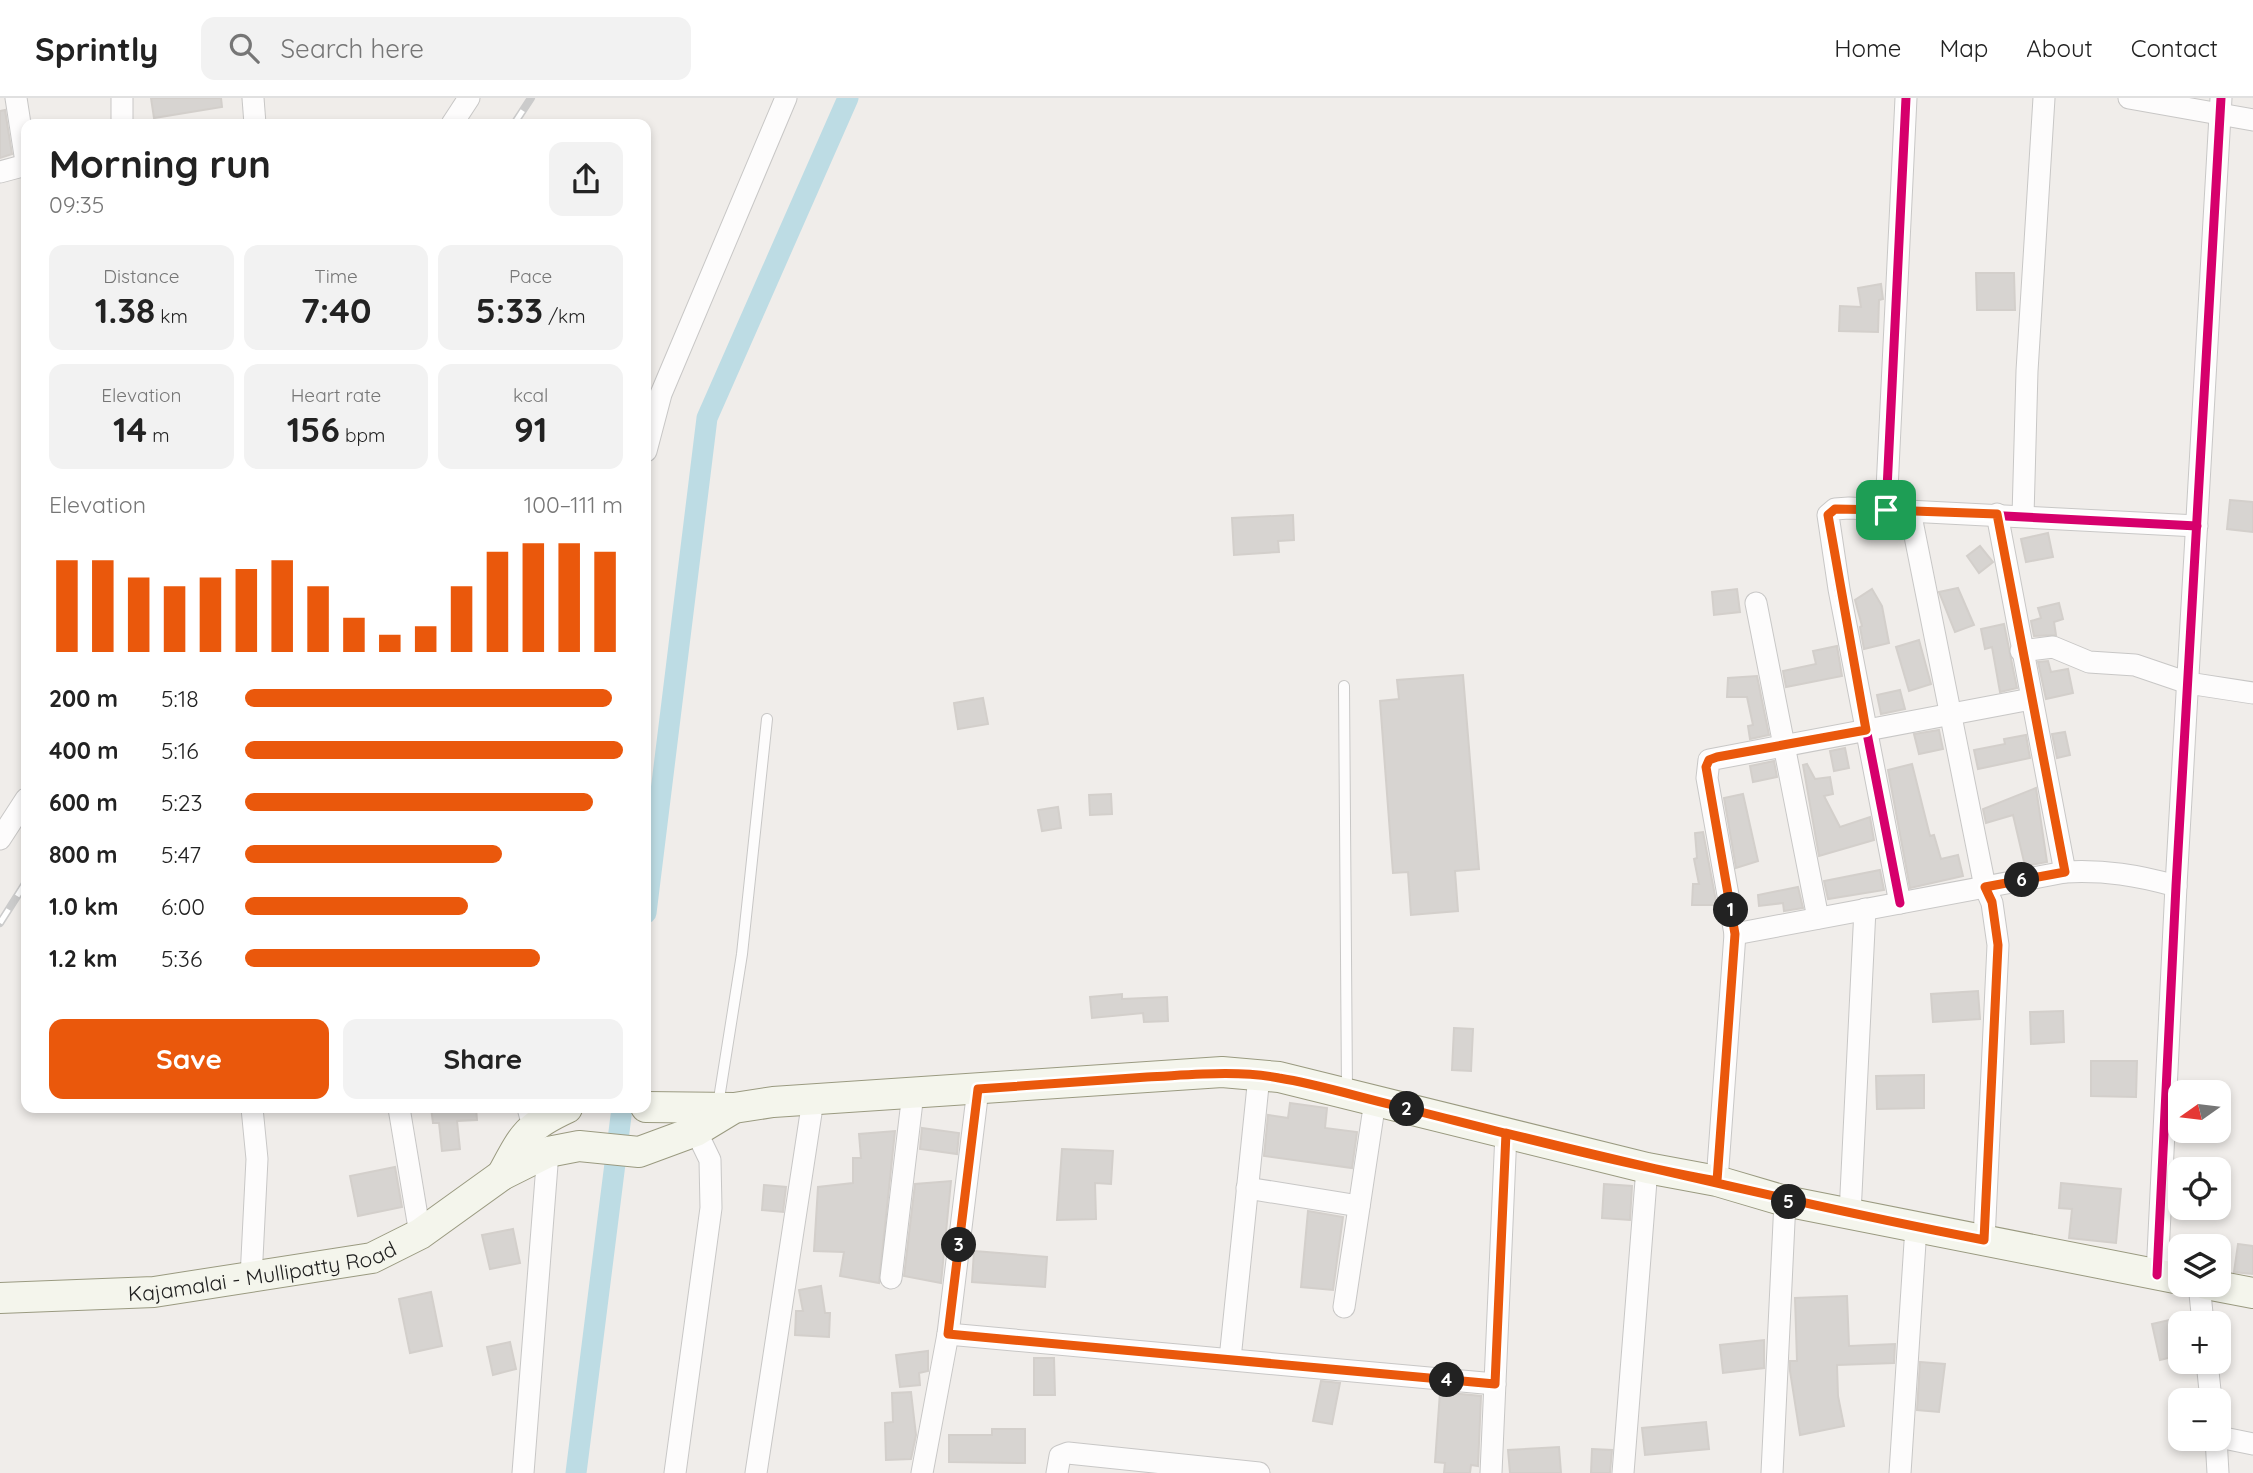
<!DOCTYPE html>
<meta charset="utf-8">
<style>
:root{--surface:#fff;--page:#f2f2f2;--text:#222;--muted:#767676;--line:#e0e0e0;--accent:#ea580c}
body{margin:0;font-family:Quicksand,sans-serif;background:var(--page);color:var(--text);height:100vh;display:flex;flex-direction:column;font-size:26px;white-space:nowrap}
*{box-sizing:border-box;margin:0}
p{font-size:23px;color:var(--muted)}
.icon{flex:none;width:38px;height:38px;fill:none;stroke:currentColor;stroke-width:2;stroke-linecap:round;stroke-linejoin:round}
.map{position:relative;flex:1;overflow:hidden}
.sheet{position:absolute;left:21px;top:21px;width:630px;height:994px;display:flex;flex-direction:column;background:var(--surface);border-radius:14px;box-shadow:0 4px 10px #0003}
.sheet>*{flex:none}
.needle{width:46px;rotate:256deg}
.tools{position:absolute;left:2168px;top:982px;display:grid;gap:14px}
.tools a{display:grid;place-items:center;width:63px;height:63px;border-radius:14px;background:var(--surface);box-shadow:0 4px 10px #0003;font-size:35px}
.pin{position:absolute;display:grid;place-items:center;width:60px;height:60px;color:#fff;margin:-30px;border-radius:14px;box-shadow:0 4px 10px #0006}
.km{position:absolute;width:35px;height:35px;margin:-18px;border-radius:50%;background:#222;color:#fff;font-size:19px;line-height:35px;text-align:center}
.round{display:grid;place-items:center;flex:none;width:74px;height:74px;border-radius:14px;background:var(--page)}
.summary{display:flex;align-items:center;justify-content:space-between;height:119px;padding:0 28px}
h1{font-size:38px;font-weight:700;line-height:52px}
.figures{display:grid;grid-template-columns:repeat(3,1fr);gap:10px;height:119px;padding:7px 28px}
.figures div{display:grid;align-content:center;border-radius:14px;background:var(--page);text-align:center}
.figures b{font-size:35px;font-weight:700}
.figures small{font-size:19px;font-weight:400}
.figures p{font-size:19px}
.chart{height:196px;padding:14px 28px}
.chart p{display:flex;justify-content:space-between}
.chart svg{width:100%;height:126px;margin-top:7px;stroke:var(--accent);stroke-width:6}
.primary-button{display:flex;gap:14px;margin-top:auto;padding:14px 28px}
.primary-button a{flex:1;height:80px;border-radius:14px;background:var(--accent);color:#fff;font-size:28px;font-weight:700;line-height:80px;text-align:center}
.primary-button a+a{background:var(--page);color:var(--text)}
ul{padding:0 28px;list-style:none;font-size:23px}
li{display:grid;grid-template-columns:112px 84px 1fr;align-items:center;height:52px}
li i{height:18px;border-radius:9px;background:var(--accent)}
header{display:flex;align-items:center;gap:42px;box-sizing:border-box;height:98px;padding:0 35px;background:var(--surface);border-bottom:2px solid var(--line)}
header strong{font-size:33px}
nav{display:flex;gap:38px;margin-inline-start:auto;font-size:24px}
.search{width:490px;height:63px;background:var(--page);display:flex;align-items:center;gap:18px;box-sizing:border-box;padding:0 24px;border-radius:14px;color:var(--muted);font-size:26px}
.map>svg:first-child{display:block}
</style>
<header>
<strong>Sprintly</strong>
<div class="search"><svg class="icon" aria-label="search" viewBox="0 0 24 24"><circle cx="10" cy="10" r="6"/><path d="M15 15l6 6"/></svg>Search here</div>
<nav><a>Home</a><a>Map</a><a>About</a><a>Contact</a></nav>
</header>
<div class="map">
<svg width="2253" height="1375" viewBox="0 0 2253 1375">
<rect width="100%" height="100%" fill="#f0edea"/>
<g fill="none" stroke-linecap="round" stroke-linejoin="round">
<!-- canal -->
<g stroke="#bddce4" stroke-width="21">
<path d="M646,815L707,320L848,0"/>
<path d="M576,1375L622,1010"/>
</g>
</g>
<!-- building -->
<g fill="#d7d4d1" stroke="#d3cfcb" stroke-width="2">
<path d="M151,0H221L222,9L154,20Z"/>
<path d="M5,12L12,56L0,60V13Z"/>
<path d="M1976,175H2014L2015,212H1977Z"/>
<path d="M1881,186L1883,201L1879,202L1878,234L1839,233L1840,208L1861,209L1858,190Z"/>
<path d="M2230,402L2253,404V434L2227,431Z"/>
<path d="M1293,417L1294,442L1278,443L1279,454L1234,457L1232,420Z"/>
<path d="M2048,435L2053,459L2026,464L2021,441Z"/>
<path d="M1980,448L1993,464L1979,475L1967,458Z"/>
<path d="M1958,490L1974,527L1955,534L1939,494Z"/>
<path d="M1737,491L1740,514L1714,517L1712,494Z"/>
<path d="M1872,491L1882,508L1889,545L1864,551L1860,529L1862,528L1855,502Z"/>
<path d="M2059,505L2063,521L2054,524L2056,537L2034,538L2031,523L2041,520L2038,510Z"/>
<path d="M2004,526L2017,590L2000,594L1992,549L1985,551L1981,531Z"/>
<path d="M1919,542L1931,586L1909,593L1896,549Z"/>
<path d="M1837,548L1842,578L1786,589L1783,573L1816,566L1813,553Z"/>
<path d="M2048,563L2051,574L2068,571L2073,595L2046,601L2038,564Z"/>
<path d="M1463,577L1479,771L1455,773L1458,813L1411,817L1408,774L1393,775L1380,603L1399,601L1397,582Z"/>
<path d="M1757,578L1769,637L1750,641L1748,628L1753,627L1747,599H1727L1728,580Z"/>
<path d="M1900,592L1905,611L1881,616L1877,597Z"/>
<path d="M983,600L988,626L958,631L954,605Z"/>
<path d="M1939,632L1943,651L1919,656L1914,636Z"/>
<path d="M2065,634L2070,657L2057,660L2052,636Z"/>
<path d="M2026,637L2030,660L1978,671L1974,652L2005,646L2004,641Z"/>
<path d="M1845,650L1849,670L1834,673L1830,653Z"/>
<path d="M1774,663L1777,679L1753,684L1750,668Z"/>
<path d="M1807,666L1815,681L1830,679L1833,696L1824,698L1840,729L1870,719L1874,742L1819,758L1803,667Z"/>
<path d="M1912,666L1930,738L1934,737L1941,761L1958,757L1963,778L1910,790L1888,672Z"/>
<path d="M2036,690L2047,764L2025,768L2013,717L1986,725L1983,711Z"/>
<path d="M1111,696L1112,716L1090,717L1089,697Z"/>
<path d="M1743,696L1758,763L1736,770L1724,700Z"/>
<path d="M1058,709L1061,730L1042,733L1038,712Z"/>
<path d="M1703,734L1716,803V807H1692L1693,786H1699L1694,761L1697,760L1695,735Z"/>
<path d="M1880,772L1884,792L1828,801L1824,783Z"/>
<path d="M1798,789L1803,810L1784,813L1783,805L1759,808L1758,797Z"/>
<path d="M1978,893L1980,921L1933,924L1931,896Z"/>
<path d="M1122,896V901L1167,899L1168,923L1144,924L1143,915L1092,920L1090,899Z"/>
<path d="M2063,913L2064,944L2031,946L2030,914Z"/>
<path d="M1454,930L1473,931L1471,973L1452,972Z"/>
<path d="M2091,963H2137L2136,999L2091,998Z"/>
<path d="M1924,977V1010L1877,1011L1876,978Z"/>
<path d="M1290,1005L1327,1010L1325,1030L1357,1034L1352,1070L1264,1058L1268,1017L1288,1020Z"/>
<path d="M431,1010H476L477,1022L457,1023L460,1051L442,1053L439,1025H433Z"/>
<path d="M922,1030L959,1035L957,1056L920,1051Z"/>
<path d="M895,1033L879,1185L840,1178L844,1154L814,1153L818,1089L853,1085V1060H861L859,1036Z"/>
<path d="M1062,1051L1113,1053L1111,1086L1095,1085L1096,1121L1057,1122Z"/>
<path d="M395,1069L402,1109L358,1118L350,1078Z"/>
<path d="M951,1083L941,1185L904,1178L915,1086Z"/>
<path d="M2061,1085L2121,1091L2116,1145L2069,1140L2072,1111L2059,1110Z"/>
<path d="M1604,1086L1632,1088L1630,1122L1602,1120Z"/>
<path d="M764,1087L786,1089L783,1114L762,1112Z"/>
<path d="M1308,1113L1343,1119L1333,1192L1301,1189Z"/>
<path d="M513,1131L520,1165L490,1171L482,1137Z"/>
<path d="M2238,1146L2253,1148V1176L2234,1174Z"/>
<path d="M974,1153L1047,1159L1045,1189L972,1184Z"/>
<path d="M821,1188L825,1215H830L829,1239L795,1237L796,1213H803L799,1192Z"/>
<path d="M431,1194L442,1248L410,1255L399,1201Z"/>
<path d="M1847,1198L1849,1248L1895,1246L1894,1265L1837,1267L1838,1298L1844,1328L1800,1337L1790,1273V1263H1797L1795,1200Z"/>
<path d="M2174,1221L2180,1257L2160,1262L2152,1226Z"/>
<path d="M1764,1242V1270L1723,1275L1720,1247Z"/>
<path d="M510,1244L516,1271L493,1277L487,1249Z"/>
<path d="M928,1253V1273L919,1275L920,1287L900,1289L896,1257Z"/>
<path d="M1034,1260H1054L1055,1297H1034Z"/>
<path d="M1920,1264L1945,1266L1939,1314L1917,1312Z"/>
<path d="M1321,1283L1340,1285L1332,1326L1313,1323Z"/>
<path d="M911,1294L916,1337L911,1361L886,1362L885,1325L893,1324L892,1295Z"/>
<path d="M1440,1294L1481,1298L1478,1368L1471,1367L1470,1375H1444L1445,1365L1435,1364Z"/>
<path d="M1706,1324L1709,1351L1645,1357L1642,1330Z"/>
<path d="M992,1331H1025V1365L949,1364V1337H992Z"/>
<path d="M1559,1349L1561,1375H1510L1508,1352Z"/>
<path d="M1592,1351L1612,1352L1610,1375H1591Z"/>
</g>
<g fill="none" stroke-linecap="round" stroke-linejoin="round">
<defs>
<g id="lane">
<path d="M1344,588L1347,994"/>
<path d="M718,1007L742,856L767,621"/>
</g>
<g id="street">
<path d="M16,0L26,64"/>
<path d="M122,0V26"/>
<path d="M253,0L255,26"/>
<path d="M2129,0L2253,22"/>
<path d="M452,26L469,0"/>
<path d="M0,74L26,67"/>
<path d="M646,353L661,296L786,0"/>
<path d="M1886,412L1906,0"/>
<path d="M1910,413L1985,789L1992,805L1998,847L1984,1142"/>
<path d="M1997,416L2065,774"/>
<path d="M2023,418L2027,273L2044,0"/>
<path d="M1756,505L1818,820"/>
<path d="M2021,553L2053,549L2089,564L2135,567L2188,585L2253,595"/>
<path d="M0,741L26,701"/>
<path d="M1900,805L1839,491L1828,417L1835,411L1849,410L2197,428"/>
<path d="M1735,836L2065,774C2105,772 2137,777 2176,788"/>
<path d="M399,1010L420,1136"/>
<path d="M528,1010L533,1028"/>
<path d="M1717,1083L1735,836L1707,680L1709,662L2031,601"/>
<path d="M1247,1090L1359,1108"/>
<path d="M1850,1116L1865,811"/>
<path d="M2157,1177L2176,788L2221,0"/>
<path d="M251,1180L257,1061L252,1010"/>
<path d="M891,1180L913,995"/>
<path d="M2199,1186L2203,1225"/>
<path d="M1344,1209L1375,1003"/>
<path d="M948,1236L1495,1286"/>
<path d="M1230,1261L1259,978"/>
<path d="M2207,1264L2211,1302"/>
<path d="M2219,1339L2253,1346"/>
<path d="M2216,1340L2218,1375"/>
<path d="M523,1375L548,1054"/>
<path d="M675,1375L711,1110L710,1062L696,1033"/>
<path d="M756,1375L813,1002"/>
<path d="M922,1375L948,1236L978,991"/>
<path d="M1057,1375L1060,1358L1068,1355L1259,1375"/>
<path d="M1491,1375L1506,1035"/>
<path d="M1623,1375L1647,1070"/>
<path d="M1772,1375L1785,1103"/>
<path d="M1900,1375L1916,1129"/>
</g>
<g id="secondary">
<path d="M646,1009L734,1010"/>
<path d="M502,1077C523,1038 526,1029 567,1010"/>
<path d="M2206,1186L2253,1195"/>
<path id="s1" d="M0,1200L154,1194L372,1160L420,1136L502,1077L548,1054L579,1048L639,1054L696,1033L734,1010L773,1004L1222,974L1279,979L1647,1070L1717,1083L1785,1103L2180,1181"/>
</g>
</defs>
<!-- lane casing -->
<use href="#lane" stroke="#c8c7c6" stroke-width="12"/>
<!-- street casing -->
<use href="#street" stroke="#c8c7c6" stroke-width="23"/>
<!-- secondary casing -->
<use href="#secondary" stroke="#9a9a80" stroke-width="32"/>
<!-- lane -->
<use href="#lane" stroke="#fdfcfc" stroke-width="10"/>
<!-- street -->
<use href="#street" stroke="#fdfcfc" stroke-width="21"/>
<!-- secondary -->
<use href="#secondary" stroke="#f4f5ec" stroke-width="30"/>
<defs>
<g id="rail">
<path d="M514,26L531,0"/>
<path d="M0,825L26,784"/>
</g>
</defs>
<!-- rail casing -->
<use href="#rail" stroke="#cbcbcb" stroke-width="8"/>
<!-- rail -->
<use href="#rail" stroke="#fff" stroke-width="5" stroke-dasharray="16" stroke-linecap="butt"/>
<defs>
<g id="cycleway">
<path d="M1886,412L1906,0"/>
<path d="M1900,805L1839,491L1828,417L1835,411L1849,410L2197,428"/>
<path d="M2157,1177L2176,788L2221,0"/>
<path d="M948,1236L1495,1286"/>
</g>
</defs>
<!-- cycleway casing -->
<use href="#cycleway" stroke="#fff" stroke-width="13"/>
<!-- cycleway -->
<use href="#cycleway" stroke="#d6006c" stroke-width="9"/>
</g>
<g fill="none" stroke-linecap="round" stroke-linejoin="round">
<defs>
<path id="route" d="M1886,412L1835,411L1828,417L1866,632L1717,659L1709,662L1706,669L1735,836L1717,1083C1608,1063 1501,1034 1393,1007C1355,998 1317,986 1279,980C1236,972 1191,977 1147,979C1091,983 1035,987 978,991L948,1236L1495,1286L1506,1035C1665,1074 1823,1111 1984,1142L1998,847L1992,804L1985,789L2065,774L1997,416L1886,412"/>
</defs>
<!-- route casing -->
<use href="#route" stroke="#fff" stroke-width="14"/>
<!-- route -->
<use href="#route" stroke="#ea580c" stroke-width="9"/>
</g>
<g text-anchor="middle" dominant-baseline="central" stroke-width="6" stroke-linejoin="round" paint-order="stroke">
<!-- street labels -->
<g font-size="21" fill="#212121" stroke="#fff">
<text stroke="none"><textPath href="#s1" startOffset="264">Kajamalai - Mullipatty Road</textPath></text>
</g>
</g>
</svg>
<div class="tools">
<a><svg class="needle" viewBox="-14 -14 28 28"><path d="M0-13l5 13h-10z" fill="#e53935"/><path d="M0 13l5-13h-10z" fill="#767676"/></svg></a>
<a><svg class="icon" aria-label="locate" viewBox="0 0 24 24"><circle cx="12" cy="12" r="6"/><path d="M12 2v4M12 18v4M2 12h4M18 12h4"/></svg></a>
<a><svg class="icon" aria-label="layers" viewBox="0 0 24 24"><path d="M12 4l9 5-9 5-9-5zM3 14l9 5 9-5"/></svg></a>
<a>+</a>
<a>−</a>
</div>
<div class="pin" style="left:1886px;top:412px;background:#1e9e55"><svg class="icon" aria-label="arrive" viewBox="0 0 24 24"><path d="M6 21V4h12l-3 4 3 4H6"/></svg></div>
<b class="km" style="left:1731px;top:812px">1</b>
<b class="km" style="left:1407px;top:1011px">2</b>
<b class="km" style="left:959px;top:1147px">3</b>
<b class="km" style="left:1447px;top:1282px">4</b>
<b class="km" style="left:1789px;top:1104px">5</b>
<b class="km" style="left:2022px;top:782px">6</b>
<section class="sheet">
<div class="summary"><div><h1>Morning run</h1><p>09:35</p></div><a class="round"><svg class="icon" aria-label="share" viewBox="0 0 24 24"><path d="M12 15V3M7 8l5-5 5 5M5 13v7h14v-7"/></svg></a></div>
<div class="figures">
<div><p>Distance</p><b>1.38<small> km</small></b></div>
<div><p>Time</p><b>7:40</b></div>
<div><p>Pace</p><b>5:33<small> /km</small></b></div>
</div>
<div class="figures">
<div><p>Elevation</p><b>14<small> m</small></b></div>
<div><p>Heart rate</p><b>156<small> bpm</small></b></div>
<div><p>kcal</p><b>91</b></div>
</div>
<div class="chart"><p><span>Elevation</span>100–111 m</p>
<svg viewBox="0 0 160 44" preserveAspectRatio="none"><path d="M5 44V12M15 44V12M25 44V18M35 44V21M45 44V18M55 44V15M65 44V12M75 44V21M85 44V32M95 44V38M105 44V35M115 44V21M125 44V9M135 44V6M145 44V6M155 44V9"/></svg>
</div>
<ul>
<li><b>200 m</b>5:18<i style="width:97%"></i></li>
<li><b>400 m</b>5:16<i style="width:100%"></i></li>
<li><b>600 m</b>5:23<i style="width:92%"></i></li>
<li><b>800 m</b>5:47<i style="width:68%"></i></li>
<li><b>1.0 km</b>6:00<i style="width:59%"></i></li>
<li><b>1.2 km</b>5:36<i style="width:78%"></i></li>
</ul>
<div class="primary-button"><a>Save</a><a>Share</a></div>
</section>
</div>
